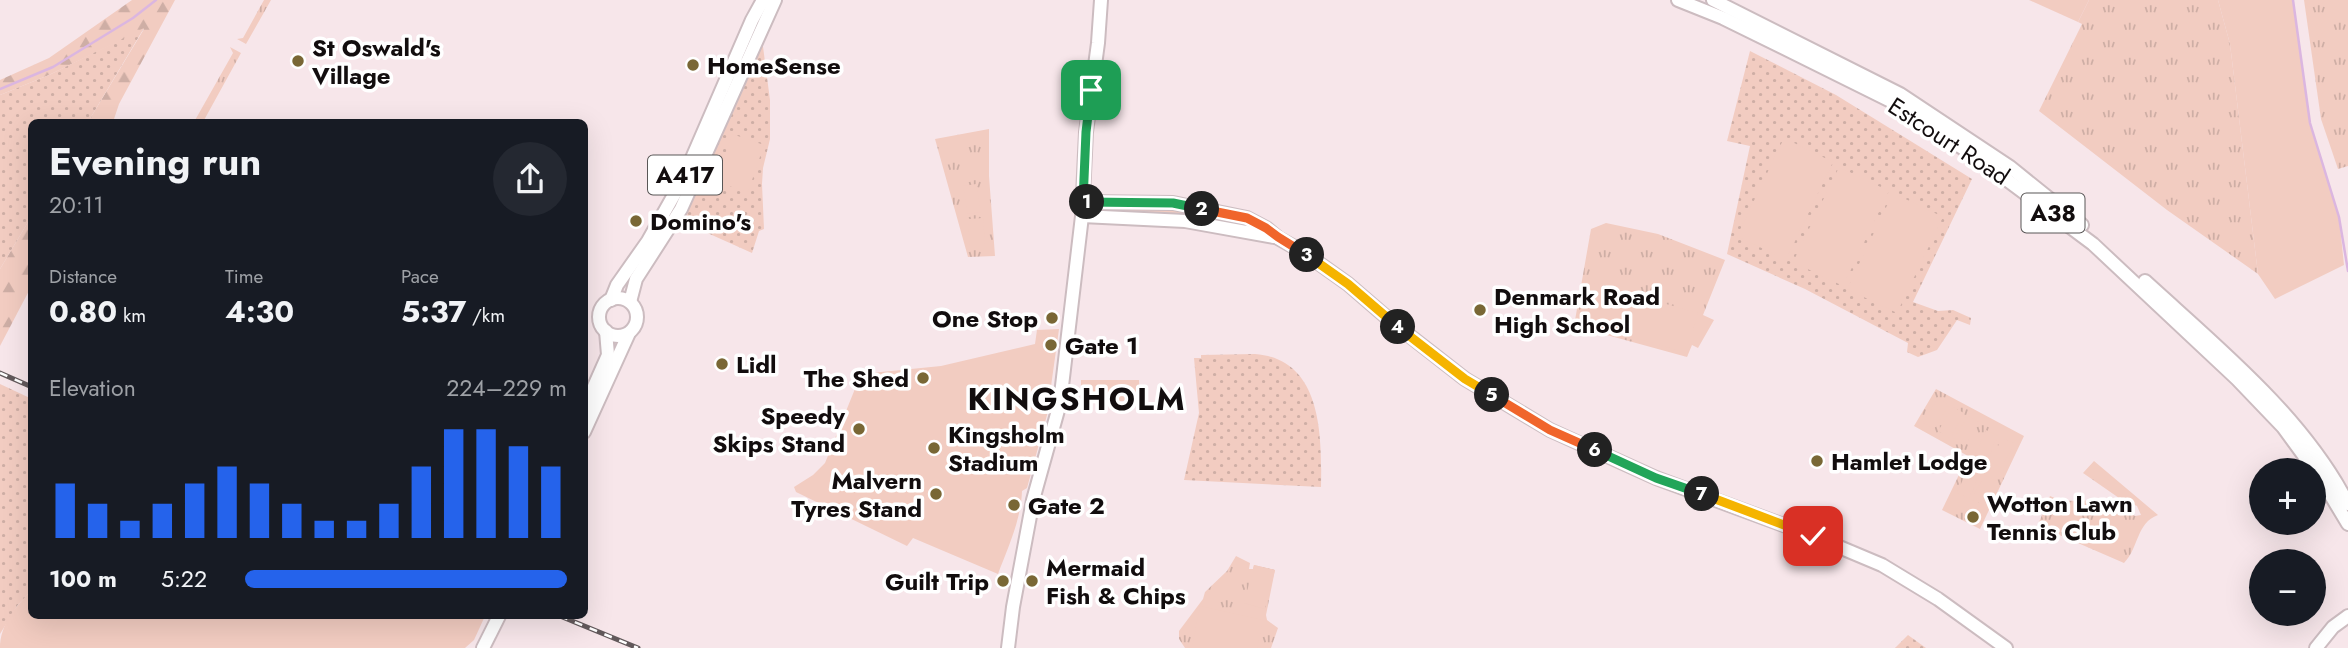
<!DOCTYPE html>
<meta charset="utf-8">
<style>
:root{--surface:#171b24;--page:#242831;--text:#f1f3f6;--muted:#9ea1a6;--accent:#2563eb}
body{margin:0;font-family:Jost,sans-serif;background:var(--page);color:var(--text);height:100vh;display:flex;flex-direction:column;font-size:26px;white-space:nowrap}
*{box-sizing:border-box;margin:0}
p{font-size:23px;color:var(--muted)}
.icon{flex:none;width:38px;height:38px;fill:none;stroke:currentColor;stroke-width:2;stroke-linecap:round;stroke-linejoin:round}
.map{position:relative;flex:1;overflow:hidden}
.sheet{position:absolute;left:28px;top:119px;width:560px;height:500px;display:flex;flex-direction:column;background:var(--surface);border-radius:10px;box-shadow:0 7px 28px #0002}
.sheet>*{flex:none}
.tools{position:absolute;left:2249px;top:458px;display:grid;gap:14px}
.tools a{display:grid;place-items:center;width:77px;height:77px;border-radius:50%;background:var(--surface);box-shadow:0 7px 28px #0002;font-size:35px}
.pin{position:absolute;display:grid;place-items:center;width:60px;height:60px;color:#fff;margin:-30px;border-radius:14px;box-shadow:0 4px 10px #0006}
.km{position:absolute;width:35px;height:35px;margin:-18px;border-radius:50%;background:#222;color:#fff;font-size:19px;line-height:35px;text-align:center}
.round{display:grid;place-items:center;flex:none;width:74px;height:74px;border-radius:37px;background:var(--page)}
.head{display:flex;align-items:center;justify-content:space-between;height:119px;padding:0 21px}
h1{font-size:38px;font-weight:700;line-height:52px}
.figures{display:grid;grid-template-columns:repeat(3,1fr);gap:10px;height:119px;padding:7px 21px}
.figures div{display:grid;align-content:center}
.figures b{font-size:30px;font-weight:700}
.figures small{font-size:19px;font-weight:400}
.figures p{font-size:19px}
.chart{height:196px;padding:14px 21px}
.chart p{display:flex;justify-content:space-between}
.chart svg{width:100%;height:126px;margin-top:7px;stroke:var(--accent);stroke-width:6}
ul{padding:0 21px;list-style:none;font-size:23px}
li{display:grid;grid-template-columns:112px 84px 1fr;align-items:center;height:52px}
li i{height:18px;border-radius:9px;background:var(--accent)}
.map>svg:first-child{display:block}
</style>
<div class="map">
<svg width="2348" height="648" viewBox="0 0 2348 648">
<defs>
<pattern id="grass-tufts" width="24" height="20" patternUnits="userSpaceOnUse" patternTransform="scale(1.75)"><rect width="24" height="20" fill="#f2ccc1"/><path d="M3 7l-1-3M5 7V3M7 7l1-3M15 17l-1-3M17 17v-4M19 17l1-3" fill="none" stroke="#ceaea5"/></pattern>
<pattern id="forest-firs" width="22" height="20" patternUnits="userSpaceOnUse" patternTransform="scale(1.75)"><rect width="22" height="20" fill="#f2ccc1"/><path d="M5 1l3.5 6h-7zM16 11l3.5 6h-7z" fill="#ceaea5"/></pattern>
<pattern id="park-dots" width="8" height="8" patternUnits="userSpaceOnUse" patternTransform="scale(1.75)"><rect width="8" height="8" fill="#f2ccc1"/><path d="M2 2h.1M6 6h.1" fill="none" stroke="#ceaea5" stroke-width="1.8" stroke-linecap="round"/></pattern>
</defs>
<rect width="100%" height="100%" fill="#f7e6ea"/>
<!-- grass -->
<g fill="url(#grass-tufts)">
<path d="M264,0H271L246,44L237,39L243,38Z"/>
<path d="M2089,0H2218L2230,44L2258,274L2167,210L2039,111L2082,24L2078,22Z"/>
<path d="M2304,0H2348V166L2338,169L2321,119Z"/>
<path d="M230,47L241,53L203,122H194L233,53Z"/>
<path d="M989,129V176L995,256L968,257L935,139Z"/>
<path d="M1083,202L1173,203L1266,228L1243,231L1082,216Z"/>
<path d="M1606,223L1658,234L1725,260L1703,315L1714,320L1698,348L1692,345L1687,357L1574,326L1591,229Z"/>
<path d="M1936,389L2024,436L1980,529L1942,510L1968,456L1914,426Z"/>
<path d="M2094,461L2158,515C2136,523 2139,548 2124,563L2041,527L2039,522L2050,496C2065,504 2082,499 2099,501C2109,502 2126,510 2135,516L2141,515L2137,506L2119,498L2083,473Z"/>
<path d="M1236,556L1250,563L1249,569H1253L1254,565L1275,570L1266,615L1267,620L1278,628L1271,648H1185L1179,639V631L1203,599L1205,592L1227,571Z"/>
</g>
<!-- forest -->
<g fill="url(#forest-firs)">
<path d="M132,0H175L119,104L113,122H88L144,29L49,75L0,95V80L49,58Z"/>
<path d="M31,217V287L0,346V269Z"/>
</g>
<!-- park -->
<g fill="url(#park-dots)">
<path d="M144,28L88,122H32L31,217L0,269V95L49,75Z"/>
<path d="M762,39L770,100V139L763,168L762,184L764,229L759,231L752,253L683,222Z"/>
<path d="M1750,51L1836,95L1972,179L1913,302L1938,311L1953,310L1971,318L1970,325L1957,320L1937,350L1918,357L1907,352L1908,343L1805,289L1727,254L1750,146L1727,141Z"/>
<path d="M1255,354C1322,359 1322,435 1321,487L1184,480L1199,413L1194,358H1201V355Z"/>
<path d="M0,384L32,399L31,591L17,606L0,634Z"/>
<path d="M1908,635L1926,648H1895Z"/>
</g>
<!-- garden -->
<g fill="#f2ccc1">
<path d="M2029,0H2089L2078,22Z"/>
<path d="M2218,0H2293L2310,123L2339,217L2344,265L2275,299L2258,274L2230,44Z"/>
<path d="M732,134L764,145L748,192L716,182Z"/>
<path d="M1784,138L1833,162L1786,260L1737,236Z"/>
<path d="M1839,167L1889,191L1843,286L1793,262Z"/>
<path d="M976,184L981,212L968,214L963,186Z"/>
<path d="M1893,193L1943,217L1897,313L1847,289Z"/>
<path d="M983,218L985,246H970L968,219Z"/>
<path d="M1588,282L1698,313L1687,353L1577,321Z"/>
<path d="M1059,329L1047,415L1027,488L1022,491C1021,520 1008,547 998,574L913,538L907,546L796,492L794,487L813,475L825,463L861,374L941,366L1035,344L1037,330Z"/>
<path d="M1081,380H1139L1140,399L1113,402L1112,394L1087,393V386H1081Z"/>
<path d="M1938,398L1949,405L1934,429L1923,423Z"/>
<path d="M1953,407L1964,413L1950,438L1938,431Z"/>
<path d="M1968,416L1979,422L1965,446L1953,440Z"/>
<path d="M1986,430L1998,436L1987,460L1975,455Z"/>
<path d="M2002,438L2014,443L2002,468L1990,462Z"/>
<path d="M1968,468L1980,474L1969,498L1957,493Z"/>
<path d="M1984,475L1996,481L1984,505L1972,500Z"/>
<path d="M1254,565L1275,570L1265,609L1244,603Z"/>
<path d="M31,591L32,616H485L474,640L465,648H0C0,625 15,607 31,591Z"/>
<path d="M1200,606L1263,620L1257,648H1192Z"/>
</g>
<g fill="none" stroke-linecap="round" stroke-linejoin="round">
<!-- stream -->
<g stroke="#dbb6e0" stroke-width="2.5">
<path d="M2293,0L2310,123L2339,217L2348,271"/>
<path d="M0,89L53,67L133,18L156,0"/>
</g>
<defs>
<g id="secondary">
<path d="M1083,202L1173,203L1247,218L1266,228L1278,238L1303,252L1348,284L1392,322L1465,379L1550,430L1656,478L1813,536L1882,565L1938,599L2006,648"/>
<path d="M1082,216L1185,221L1274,237"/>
<path d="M2316,648L2333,627L2348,616"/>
</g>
<g id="primary">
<path d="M1678,0L1723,18L1895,103L1979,159L2093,244L2237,379L2283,427L2321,479L2348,524"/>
<path d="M1713,0L1900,94L2010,167L2082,225"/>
<path d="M2145,281C2216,346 2303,416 2348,504"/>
<circle cx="618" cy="317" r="19"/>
<path d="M611,300L617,285L648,241L683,179L752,20L763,0"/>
<path d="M630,302L636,279L681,209L775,0"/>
<path d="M584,409L608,355L606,331"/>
<path d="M584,432L629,333"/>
<path d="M483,648L499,616"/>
<path d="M1008,648L1013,607L1033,500L1060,403L1082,216L1086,132L1098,43L1101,0"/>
</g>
</defs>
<!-- secondary casing -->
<use href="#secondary" stroke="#ccbcc0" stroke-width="16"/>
<!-- primary casing -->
<use href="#primary" stroke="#ccbcc0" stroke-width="16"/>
<!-- secondary -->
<use href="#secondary" stroke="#fff" stroke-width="12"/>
<!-- primary -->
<use href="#primary" stroke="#fff" stroke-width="12"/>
<defs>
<g id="rail">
<path d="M0,373L32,387"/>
<path d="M560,616L638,648"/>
</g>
</defs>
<!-- rail casing -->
<use href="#rail" stroke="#62595b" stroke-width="5"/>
<!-- rail -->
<use href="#rail" stroke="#fff" stroke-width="2.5" stroke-dasharray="8" stroke-linecap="butt"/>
</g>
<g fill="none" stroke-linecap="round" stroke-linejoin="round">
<defs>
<path id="split-1" d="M1087,202H1083L1086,132L1091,90"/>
<path id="split-2" d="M1087,202L1173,203L1202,209"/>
<path id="split-3" d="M1202,209L1247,218L1266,228L1278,237L1307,255"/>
<path id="split-4" d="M1307,255L1348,284L1398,327"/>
<path id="split-5" d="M1398,327L1465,379L1492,395"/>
<path id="split-6" d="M1492,395L1550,430L1595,450"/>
<path id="split-7" d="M1595,450L1656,478L1702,494"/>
<path id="split-8" d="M1702,494L1813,536"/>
</defs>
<!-- split-1 casing -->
<use href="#split-1" stroke="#fff" stroke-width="14"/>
<!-- split-2 casing -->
<use href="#split-2" stroke="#fff" stroke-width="14"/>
<!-- split-3 casing -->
<use href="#split-3" stroke="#fff" stroke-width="14"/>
<!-- split-4 casing -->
<use href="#split-4" stroke="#fff" stroke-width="14"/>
<!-- split-5 casing -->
<use href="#split-5" stroke="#fff" stroke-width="14"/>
<!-- split-6 casing -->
<use href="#split-6" stroke="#fff" stroke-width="14"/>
<!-- split-7 casing -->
<use href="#split-7" stroke="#fff" stroke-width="14"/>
<!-- split-8 casing -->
<use href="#split-8" stroke="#fff" stroke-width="14"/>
<!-- split-1 -->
<use href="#split-1" stroke="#22a559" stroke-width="9"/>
<!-- split-2 -->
<use href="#split-2" stroke="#22a559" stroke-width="9"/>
<!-- split-3 -->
<use href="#split-3" stroke="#f0652b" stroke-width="9"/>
<!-- split-4 -->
<use href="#split-4" stroke="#f5b400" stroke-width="9"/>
<!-- split-5 -->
<use href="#split-5" stroke="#f5b400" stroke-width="9"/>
<!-- split-6 -->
<use href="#split-6" stroke="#f0652b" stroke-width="9"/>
<!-- split-7 -->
<use href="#split-7" stroke="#22a559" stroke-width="9"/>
<!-- split-8 -->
<use href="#split-8" stroke="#f5b400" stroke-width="9"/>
</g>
<!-- markers -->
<g fill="#796735" stroke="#fff" stroke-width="2.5">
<circle cx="298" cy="61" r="7"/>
<circle cx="693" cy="65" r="7"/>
<circle cx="636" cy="221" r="7"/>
<circle cx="1480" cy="310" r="7"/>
<circle cx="1052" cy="318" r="7"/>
<circle cx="1051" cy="345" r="7"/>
<circle cx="722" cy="364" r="7"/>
<circle cx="923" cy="378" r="7"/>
<circle cx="859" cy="429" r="7"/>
<circle cx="934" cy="448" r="7"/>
<circle cx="1817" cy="461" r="7"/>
<circle cx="936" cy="494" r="7"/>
<circle cx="1014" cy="505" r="7"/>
<circle cx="1973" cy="517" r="7"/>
<circle cx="1003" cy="581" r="7"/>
<circle cx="1032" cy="581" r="7"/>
</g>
<g text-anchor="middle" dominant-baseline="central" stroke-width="7" stroke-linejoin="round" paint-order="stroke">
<!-- shield labels -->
<g fill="#fff" stroke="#595656" stroke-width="2">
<rect x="648" y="155.5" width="74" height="39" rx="5"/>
<rect x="2021.5" y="193.5" width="63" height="39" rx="5"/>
</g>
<g font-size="23" font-weight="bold" fill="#120d0e">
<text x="685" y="175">A417</text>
<text x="2053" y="213">A38</text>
</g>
<!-- poi labels -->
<g font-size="24" font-weight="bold" fill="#120d0e" stroke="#fff" text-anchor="start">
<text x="312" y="47">St Oswald's<tspan x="312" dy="28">Village</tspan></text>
<text x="707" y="65">HomeSense</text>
<text x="650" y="221">Domino's</text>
<text x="1494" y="296">Denmark Road<tspan x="1494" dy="28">High School</tspan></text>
<text x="1038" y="318" text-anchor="end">One Stop</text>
<text x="1065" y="345">Gate 1</text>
<text x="736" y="364">Lidl</text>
<text x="909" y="378" text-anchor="end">The Shed</text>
<text x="845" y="415" text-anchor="end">Speedy<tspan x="845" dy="28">Skips Stand</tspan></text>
<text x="948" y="434">Kingsholm<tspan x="948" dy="28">Stadium</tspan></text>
<text x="1831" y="461">Hamlet Lodge</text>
<text x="922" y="480" text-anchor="end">Malvern<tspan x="922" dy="28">Tyres Stand</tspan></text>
<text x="1987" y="503">Wotton Lawn<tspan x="1987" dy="28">Tennis Club</tspan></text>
<text x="1028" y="505">Gate 2</text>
<text x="1046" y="567">Mermaid<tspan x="1046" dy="28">Fish &amp; Chips</tspan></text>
<text x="989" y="581" text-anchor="end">Guilt Trip</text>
</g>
<!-- street labels -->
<g font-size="24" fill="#120d0e" stroke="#fff">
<text transform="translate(1949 141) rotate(33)">Estcourt Road</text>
</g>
<!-- district labels -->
<g font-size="32" font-weight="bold" letter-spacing="2" fill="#120d0e" stroke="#fff">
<text x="1077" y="399">KINGSHOLM</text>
</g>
</g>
</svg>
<div class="tools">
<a>+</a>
<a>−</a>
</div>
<div class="pin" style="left:1091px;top:90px;background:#1e9e55"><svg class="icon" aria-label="arrive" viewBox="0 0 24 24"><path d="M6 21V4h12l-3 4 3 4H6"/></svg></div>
<div class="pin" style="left:1813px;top:536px;background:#d93025"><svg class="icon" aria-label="check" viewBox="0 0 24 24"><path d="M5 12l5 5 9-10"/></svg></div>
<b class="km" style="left:1087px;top:202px">1</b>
<b class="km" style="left:1202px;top:209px">2</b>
<b class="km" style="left:1307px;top:255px">3</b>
<b class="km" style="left:1398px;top:327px">4</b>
<b class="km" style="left:1492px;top:395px">5</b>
<b class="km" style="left:1595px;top:450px">6</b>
<b class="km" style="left:1702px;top:494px">7</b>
<section class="sheet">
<div class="head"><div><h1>Evening run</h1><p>20:11</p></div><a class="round"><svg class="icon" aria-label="share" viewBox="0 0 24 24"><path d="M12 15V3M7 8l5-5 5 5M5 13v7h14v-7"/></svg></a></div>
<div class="figures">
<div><p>Distance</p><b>0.80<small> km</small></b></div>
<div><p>Time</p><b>4:30</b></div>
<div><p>Pace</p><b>5:37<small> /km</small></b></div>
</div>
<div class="chart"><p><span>Elevation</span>224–229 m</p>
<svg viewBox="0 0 160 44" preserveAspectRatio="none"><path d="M5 44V25M15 44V32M25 44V38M35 44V32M45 44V25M55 44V19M65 44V25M75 44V32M85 44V38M95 44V38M105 44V32M115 44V19M125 44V6M135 44V6M145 44V12M155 44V19"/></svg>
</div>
<ul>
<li><b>100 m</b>5:22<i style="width:100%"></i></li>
</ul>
</section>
</div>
